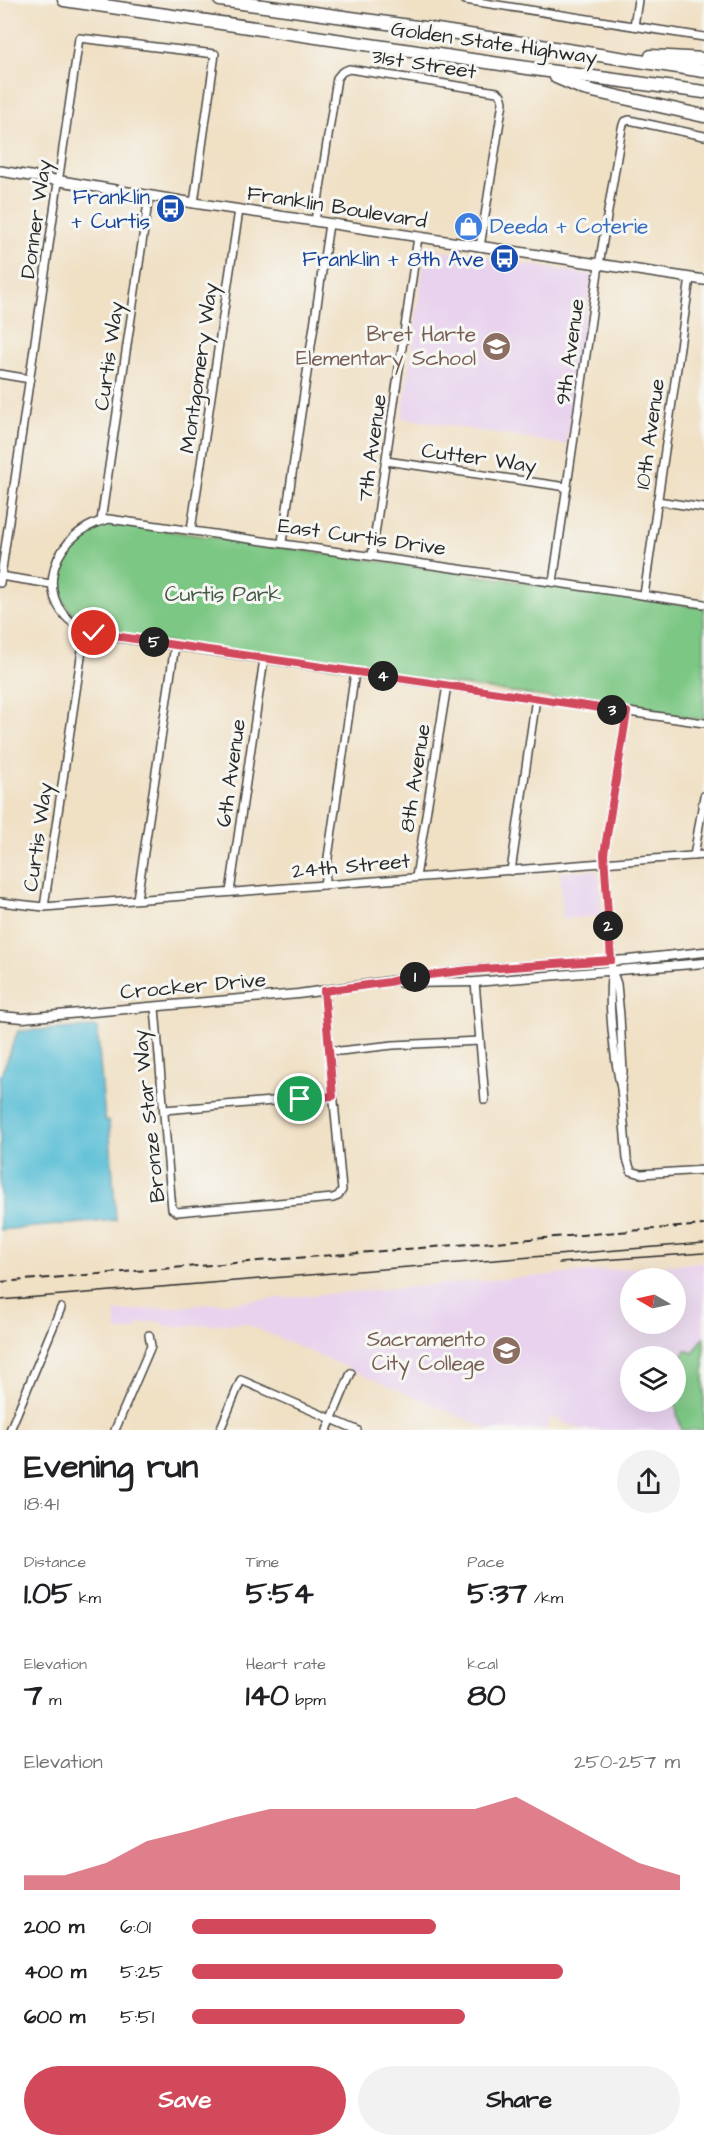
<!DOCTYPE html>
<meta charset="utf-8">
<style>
:root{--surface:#fff;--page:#f2f2f2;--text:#202124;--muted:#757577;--accent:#d1495b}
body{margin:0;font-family:"Architects Daughter",sans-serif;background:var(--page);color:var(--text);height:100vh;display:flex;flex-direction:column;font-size:22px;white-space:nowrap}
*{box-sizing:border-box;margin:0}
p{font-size:20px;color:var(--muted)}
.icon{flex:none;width:33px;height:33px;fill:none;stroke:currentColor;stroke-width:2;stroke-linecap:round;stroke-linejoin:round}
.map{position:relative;height:1430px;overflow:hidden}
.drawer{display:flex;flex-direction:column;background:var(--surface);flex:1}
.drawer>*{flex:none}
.needle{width:39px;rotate:279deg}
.controls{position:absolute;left:620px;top:1268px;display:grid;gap:12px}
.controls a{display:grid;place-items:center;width:66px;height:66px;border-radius:50%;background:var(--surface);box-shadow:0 6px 24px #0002;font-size:30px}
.pin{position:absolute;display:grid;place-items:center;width:51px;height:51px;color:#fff;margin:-26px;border:3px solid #fff;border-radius:50%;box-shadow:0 2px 6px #0007}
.km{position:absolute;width:30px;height:30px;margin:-15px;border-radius:50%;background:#222;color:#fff;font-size:16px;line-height:30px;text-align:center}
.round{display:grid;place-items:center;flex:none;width:63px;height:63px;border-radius:32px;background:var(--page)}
.head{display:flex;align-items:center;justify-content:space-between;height:102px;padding:0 24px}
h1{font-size:33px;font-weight:700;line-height:45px}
.stats{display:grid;grid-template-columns:repeat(3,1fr);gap:9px;height:102px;padding:6px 24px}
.stats div{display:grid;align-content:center}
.stats b{font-size:30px;font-weight:700}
.stats small{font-size:16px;font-weight:400}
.stats p{font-size:16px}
.chart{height:168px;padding:12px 24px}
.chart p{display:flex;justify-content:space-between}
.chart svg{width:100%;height:108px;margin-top:6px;fill:var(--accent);opacity:.7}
.button{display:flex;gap:12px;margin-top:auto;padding:12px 24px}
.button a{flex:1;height:69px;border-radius:36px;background:var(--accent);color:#fff;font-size:24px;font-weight:700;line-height:69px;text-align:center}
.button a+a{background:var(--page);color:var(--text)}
ul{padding:0 24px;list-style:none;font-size:20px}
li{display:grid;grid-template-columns:96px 72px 1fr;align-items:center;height:45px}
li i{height:15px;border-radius:8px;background:var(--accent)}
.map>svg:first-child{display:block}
</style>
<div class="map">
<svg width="704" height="1430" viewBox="0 0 704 1430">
<rect width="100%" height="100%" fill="#f6f6f2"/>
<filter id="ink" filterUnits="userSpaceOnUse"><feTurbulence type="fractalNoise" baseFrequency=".0167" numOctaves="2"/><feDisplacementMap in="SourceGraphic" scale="12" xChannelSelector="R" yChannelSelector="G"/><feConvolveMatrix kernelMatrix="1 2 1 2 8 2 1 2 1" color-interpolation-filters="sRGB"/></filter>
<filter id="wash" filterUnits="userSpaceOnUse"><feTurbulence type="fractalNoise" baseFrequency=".008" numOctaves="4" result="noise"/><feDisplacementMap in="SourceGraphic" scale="24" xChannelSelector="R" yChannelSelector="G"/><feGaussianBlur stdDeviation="1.35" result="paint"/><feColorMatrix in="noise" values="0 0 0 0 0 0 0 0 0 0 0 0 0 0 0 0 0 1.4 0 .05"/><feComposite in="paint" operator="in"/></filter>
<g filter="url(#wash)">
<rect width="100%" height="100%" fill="#f0e0c4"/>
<!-- built -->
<g fill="#e8d2ee" fill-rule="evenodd">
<path d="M426,248L592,275L566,445L402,418Z"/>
<path d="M594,870L598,874L602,916L563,919L560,872Z"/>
<path d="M704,1262V1430H582L551,1417L545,1430H491L244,1323L166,1327L163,1323L156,1321L139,1324L135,1331H117L115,1312ZM630,1278H675V1323H630ZM630,1356H675V1401H630Z"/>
</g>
<!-- green -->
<g fill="#7dc784" stroke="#547958" stroke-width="1.5">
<path d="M119,524L704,608V720L102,633C64,620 46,582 71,548C78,538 88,529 101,525C106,524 113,524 119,524Z"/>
<path d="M704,1337V1430H682C671,1403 674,1376 685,1350L693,1353Z"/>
</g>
<!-- water -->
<path fill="#57bdd5" stroke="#417480" stroke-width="1.5" d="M97,1027L105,1120L109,1121L116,1220L0,1230V1078L18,1031Z"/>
</g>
<g filter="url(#ink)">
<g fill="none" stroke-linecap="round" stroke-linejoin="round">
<defs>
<g id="minor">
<path d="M465,0L704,37"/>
<path d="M634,26L638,0"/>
<path d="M315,221L337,78L342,72L349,69L497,92L501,95L503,102L480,247"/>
<path d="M0,374L30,379"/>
<path d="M386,461L567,487"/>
<path d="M657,501L704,508"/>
<path d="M101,521L149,196"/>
<path d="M191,530L239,210"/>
<path d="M282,542L329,224"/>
<path d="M372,555L418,237"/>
<path d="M0,576L51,584"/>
<path d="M553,582L599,265L622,128L624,122L629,120L704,136"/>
<path d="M0,583L79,38L215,54L194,203"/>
<path d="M644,595L690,278"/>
<path d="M704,604L109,519C43,534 28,618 100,635L704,723"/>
<path d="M694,856L704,796"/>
<path d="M511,871L536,698"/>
<path d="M416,877L447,685"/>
<path d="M324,885L355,672"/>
<path d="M230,892L264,659"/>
<path d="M137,899L175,645"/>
<path d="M0,902L44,907L704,855"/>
<path d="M44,907L85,630"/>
<path d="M612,970C607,999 614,1059 621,1088L623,1072L620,1016L617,984L612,970L610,947L604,854L627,712"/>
<path d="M475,982L485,1100"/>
<path d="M155,1008L172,1209L177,1212L333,1198L338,1196L342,1190L324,991"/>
<path d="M329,1049L340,1051L393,1045L480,1041"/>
<path d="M621,1088L627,1159L631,1171L641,1174L704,1170"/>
<path d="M164,1110L333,1096"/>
<path d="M10,1430L61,1308"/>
<path d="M115,1430L151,1346L149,1335"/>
<path d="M220,1430L241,1380L357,1430"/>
<path d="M327,1430L351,1373"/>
</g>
<g id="tertiary">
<path d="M401,983L475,982L704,963"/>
<path d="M0,1016L23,1018L298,994L469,970L628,960L704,952"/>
</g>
<path id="secondary" d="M0,171L194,203L704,280"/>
<g id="motorway">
<path d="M64,0L541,70L704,92"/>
<path d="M220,0L424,28L704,71"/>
<path d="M651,56L704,59"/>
<path d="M556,77L584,89L704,116"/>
</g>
</defs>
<!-- minor casing -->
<use href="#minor" stroke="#494642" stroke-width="10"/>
<!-- tertiary casing -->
<use href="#tertiary" stroke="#494642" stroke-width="11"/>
<!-- secondary casing -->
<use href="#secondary" stroke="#494642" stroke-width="12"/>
<!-- motorway casing -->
<use href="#motorway" stroke="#494642" stroke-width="15"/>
<!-- minor -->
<use href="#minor" stroke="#fff" stroke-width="7"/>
<!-- tertiary -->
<use href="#tertiary" stroke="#fff" stroke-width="8"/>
<!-- secondary -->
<use href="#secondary" stroke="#fff" stroke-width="9"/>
<!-- motorway -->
<use href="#motorway" stroke="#fff" stroke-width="12"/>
<!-- tram -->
<g stroke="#2b2b2b" stroke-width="1.5">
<path d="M559,1263L704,1253"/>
<path d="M0,1300L704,1243"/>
</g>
<!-- rail -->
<path stroke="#2b2b2b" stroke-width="2" stroke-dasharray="9 4.5" stroke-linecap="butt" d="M0,1282L704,1225"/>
</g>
</g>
<g fill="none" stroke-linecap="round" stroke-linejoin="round" filter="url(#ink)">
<defs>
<path id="route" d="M94,633L627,712L604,854L611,960L469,970L405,978L389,982L324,991L333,1096L300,1099"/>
</defs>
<!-- route casing -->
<use href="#route" stroke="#fff" stroke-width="12"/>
<!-- route -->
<use href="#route" stroke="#d1495b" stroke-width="8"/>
</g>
<!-- icons -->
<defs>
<symbol id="bus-disc" viewBox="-11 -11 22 22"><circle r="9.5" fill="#1a4fb4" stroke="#f6f6f2"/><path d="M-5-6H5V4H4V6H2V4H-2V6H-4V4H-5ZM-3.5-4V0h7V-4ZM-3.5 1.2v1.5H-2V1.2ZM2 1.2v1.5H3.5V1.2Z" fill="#fff"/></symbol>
<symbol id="shop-disc" viewBox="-11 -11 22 22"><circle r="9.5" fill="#3f7fe0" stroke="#f6f6f2"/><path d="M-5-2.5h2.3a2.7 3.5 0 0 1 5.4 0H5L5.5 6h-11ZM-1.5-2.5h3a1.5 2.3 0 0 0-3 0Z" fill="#fff"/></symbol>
<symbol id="school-disc" viewBox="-11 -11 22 22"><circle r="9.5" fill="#8d6e63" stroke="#f6f6f2"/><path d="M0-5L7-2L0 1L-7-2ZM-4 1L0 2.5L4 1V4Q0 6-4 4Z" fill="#fff"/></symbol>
<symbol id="university-disc" viewBox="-11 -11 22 22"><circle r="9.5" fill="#8d6e63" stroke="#f6f6f2"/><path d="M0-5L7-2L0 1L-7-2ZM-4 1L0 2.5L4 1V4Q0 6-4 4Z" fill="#fff"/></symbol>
</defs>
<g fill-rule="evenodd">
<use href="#bus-disc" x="154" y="192" width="33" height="33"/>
<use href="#shop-disc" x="452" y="210" width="33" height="33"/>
<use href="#bus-disc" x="488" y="242" width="33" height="33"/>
<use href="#school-disc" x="480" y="330" width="33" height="33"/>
<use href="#university-disc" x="490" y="1334" width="33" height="33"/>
</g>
<g text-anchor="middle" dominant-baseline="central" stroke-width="6" stroke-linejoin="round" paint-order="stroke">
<!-- street labels -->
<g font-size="21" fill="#2b2b2b" stroke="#f6f6f2">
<text transform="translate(494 43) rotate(8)">Golden State Highway</text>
<text transform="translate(424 64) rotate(9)">31st Street</text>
<text transform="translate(337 207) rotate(9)">Franklin Boulevard</text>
<text transform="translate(36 219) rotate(-82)">Donner Way</text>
<text transform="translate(570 352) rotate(-82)">9th Avenue</text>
<text transform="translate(109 356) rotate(-82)">Curtis Way</text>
<text transform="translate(199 368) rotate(-82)">Montgomery Way</text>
<text transform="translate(650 434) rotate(-82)">10th Avenue</text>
<text transform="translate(372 448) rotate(-82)">7th Avenue</text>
<text transform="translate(479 458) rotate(8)">Cutter Way</text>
<text transform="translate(362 537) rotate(8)">East Curtis Drive</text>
<text transform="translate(231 773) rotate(-82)">6th Avenue</text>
<text transform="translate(415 778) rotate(-81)">8th Avenue</text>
<text transform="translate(38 837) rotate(-82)">Curtis Way</text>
<text transform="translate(351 866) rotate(-5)">24th Street</text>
<text transform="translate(193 986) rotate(-5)">Crocker Drive</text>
<text transform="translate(149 1116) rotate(-96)">Bronze Star Way</text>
</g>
<!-- transit labels -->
<g font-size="21" fill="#164399" stroke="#f6f6f2" text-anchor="end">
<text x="150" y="197">Franklin<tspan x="150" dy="24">+ Curtis</tspan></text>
<text x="484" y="259">Franklin + 8th Ave</text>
</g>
<!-- shop labels -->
<g font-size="21" fill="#366cbe" stroke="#f6f6f2" text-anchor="start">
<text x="490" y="226">Deeda + Coterie</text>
</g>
<!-- education labels -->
<g font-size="21" fill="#785e54" stroke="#f6f6f2" text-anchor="end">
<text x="476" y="334">Bret Harte<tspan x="476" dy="24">Elementary School</tspan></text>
<text x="485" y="1339">Sacramento<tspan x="485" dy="24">City College</tspan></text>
</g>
<!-- park labels -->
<g font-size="21" fill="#445a46" stroke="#f6f6f2">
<text x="223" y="594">Curtis Park</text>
</g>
</g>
</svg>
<div class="controls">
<a><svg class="needle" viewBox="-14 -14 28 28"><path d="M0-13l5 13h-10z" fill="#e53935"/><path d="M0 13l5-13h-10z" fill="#757577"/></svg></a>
<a><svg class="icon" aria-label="layers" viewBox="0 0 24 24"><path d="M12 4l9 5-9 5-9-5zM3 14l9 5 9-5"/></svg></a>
</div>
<div class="pin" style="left:300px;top:1099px;background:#1e9e55"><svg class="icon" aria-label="arrive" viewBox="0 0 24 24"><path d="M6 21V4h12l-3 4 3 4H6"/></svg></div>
<div class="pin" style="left:94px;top:633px;background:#d93025"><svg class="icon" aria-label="check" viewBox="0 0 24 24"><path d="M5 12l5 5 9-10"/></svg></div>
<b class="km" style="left:415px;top:977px">1</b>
<b class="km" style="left:608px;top:926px">2</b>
<b class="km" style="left:612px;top:710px">3</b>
<b class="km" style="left:383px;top:676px">4</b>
<b class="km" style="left:154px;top:642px">5</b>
</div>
<section class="drawer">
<div class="head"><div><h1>Evening run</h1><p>18:41</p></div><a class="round"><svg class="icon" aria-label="share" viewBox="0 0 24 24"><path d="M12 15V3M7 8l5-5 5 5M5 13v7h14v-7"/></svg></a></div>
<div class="stats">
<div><p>Distance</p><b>1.05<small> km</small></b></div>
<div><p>Time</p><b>5:54</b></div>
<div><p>Pace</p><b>5:37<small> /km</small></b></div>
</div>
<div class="stats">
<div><p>Elevation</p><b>7<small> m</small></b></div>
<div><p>Heart rate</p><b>140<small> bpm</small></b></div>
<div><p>kcal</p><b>80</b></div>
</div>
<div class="chart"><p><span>Elevation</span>250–257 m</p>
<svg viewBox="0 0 160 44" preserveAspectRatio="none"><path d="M0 44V38L10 38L20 33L30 24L40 20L50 15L60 11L70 11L80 11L90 11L100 11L110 11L120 6L130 15L140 24L150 33L160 38V44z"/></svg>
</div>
<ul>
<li><b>200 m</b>6:01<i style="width:50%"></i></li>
<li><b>400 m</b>5:25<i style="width:76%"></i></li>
<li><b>600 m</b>5:51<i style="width:56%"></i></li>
</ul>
<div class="button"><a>Save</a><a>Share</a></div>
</section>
